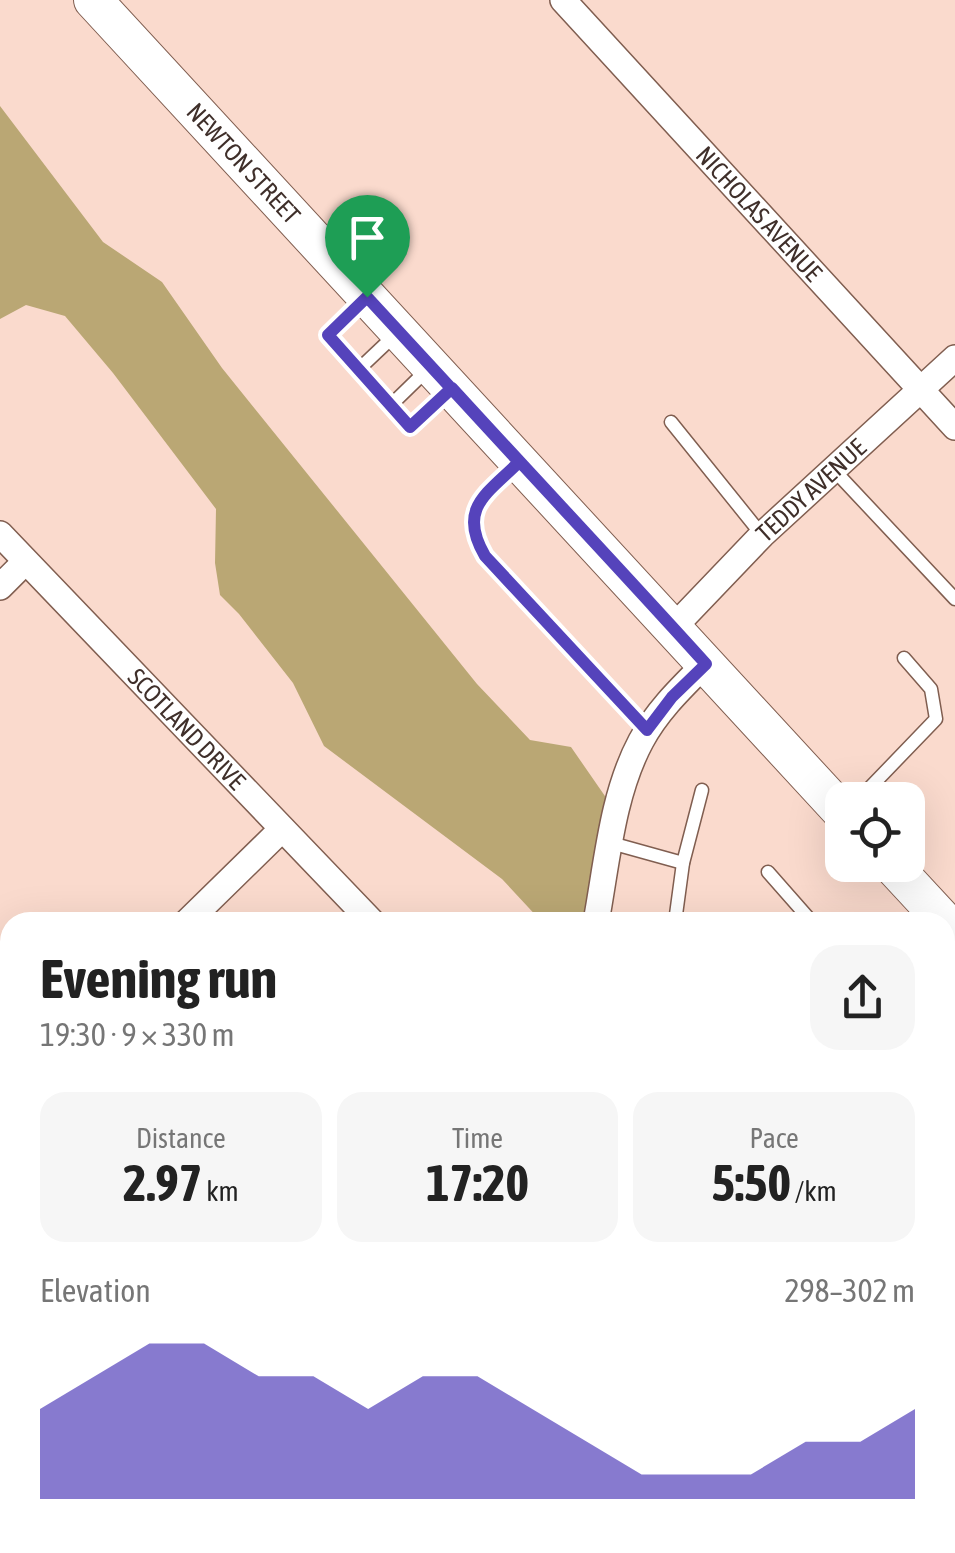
<!DOCTYPE html>
<meta charset="utf-8">
<style>
:root{--surface:#fff;--page:#f6f6f6;--text:#222;--muted:#767676;--accent:#5543bb}
body{margin:0;font-family:"Asap Condensed",sans-serif;background:var(--page);color:var(--text);height:100vh;display:flex;flex-direction:column;font-size:38px;white-space:nowrap}
*{box-sizing:border-box;margin:0}
p{font-size:32px;color:var(--muted)}
.icon{flex:none;width:55px;height:55px;fill:none;stroke:currentColor;stroke-width:2;stroke-linecap:round;stroke-linejoin:round}
.map{position:relative;flex:1;overflow:hidden}
.drawer{position:absolute;left:0px;top:912px;width:955px;height:642px;display:flex;flex-direction:column;background:var(--surface);border-radius:30px 30px 0 0;box-shadow:0 10px 40px #0002}
.drawer>*{flex:none}
.fabs{position:absolute;left:825px;top:782px;display:grid;gap:20px}
.fabs a{display:grid;place-items:center;width:100px;height:100px;border-radius:20px;background:var(--surface);box-shadow:0 10px 40px #0002;font-size:50px}
.pin{position:absolute;display:grid;place-items:center;width:85px;height:85px;color:#fff;margin:-102px -42px;border-radius:50% 50% 50% 0;rotate:-45deg;box-shadow:0 0 10px #0007}
.pin .icon{rotate:45deg}
.round{display:grid;place-items:center;flex:none;width:105px;height:105px;border-radius:30px;background:var(--page)}
.headline{display:flex;align-items:center;justify-content:space-between;height:170px;padding:0 40px}
h1{font-size:55px;font-weight:700;line-height:75px}
.figures{display:grid;grid-template-columns:repeat(3,1fr);gap:15px;height:170px;padding:10px 40px}
.figures div{display:grid;align-content:center;border-radius:25px;background:var(--page);text-align:center}
.figures b{font-size:50px;font-weight:700}
.figures small{font-size:28px;font-weight:400}
.figures p{font-size:28px}
.chart{height:280px;padding:20px 40px}
.chart p{display:flex;justify-content:space-between}
.chart svg{width:100%;height:180px;margin-top:10px;fill:var(--accent);opacity:.7}
.map>svg:first-child{display:block}
</style>
<div class="map">
<svg width="955" height="1553" viewBox="0 0 955 1553">
<rect width="100%" height="100%" fill="#fadacd"/>
<!-- forest -->
<g fill="#baa774">
<path d="M0,106L103,242L162,282L222,368L477,684L530,740L571,747L607,799L586,922L541,921L502,879L324,746L293,683L239,614L220,595L215,563L216,509L113,373L65,316L26,305L0,319Z"/>
<path d="M955,1367V1553H753L762,1545H945V1377Z"/>
</g>
<g fill="none" stroke-linecap="round" stroke-linejoin="round">
<defs>
<g id="lane">
<path d="M366,298L328,335L410,427L450,390"/>
<path d="M359,369L397,333"/>
<path d="M391,405L428,369"/>
<path d="M671,422L762,535"/>
<path d="M518,463C486,495 458,510 485,557L647,730"/>
<path d="M833,469L955,599"/>
<path d="M858,800L936,719L931,689L904,658"/>
<path d="M611,843L683,863"/>
<path d="M768,872L812,922"/>
<path d="M675,922L683,863L702,790"/>
<path d="M945,993L955,985"/>
<path d="M945,1127L955,1117"/>
<path d="M945,1248L955,1239"/>
<path d="M552,1545L554,1553"/>
</g>
<g id="street">
<path id="s1" d="M563,0L955,427"/>
<path id="s2" d="M0,534L372,922"/>
<path d="M0,587L25,562"/>
<path id="s3" d="M673,628L762,535L955,358"/>
<path d="M187,922L282,829"/>
<path d="M596,922C607,863 612,795 641,741C657,711 681,688 705,664"/>
<path d="M0,1102L10,1092"/>
<path d="M640,1545L644,1553"/>
<path d="M66,1553L74,1545"/>
</g>
<g id="secondary">
<path id="s4" d="M93,0L842,812"/>
<path d="M892,865L955,933"/>
</g>
<g id="primary">
<path d="M945,1316L955,1306"/>
<path d="M690,1553L699,1545"/>
</g>
</defs>
<!-- lane casing -->
<use href="#lane" stroke="#805e50" stroke-width="15"/>
<!-- street casing -->
<use href="#street" stroke="#805e50" stroke-width="28"/>
<!-- secondary casing -->
<use href="#secondary" stroke="#805e50" stroke-width="40"/>
<!-- primary casing -->
<use href="#primary" stroke="#805e50" stroke-width="42"/>
<!-- lane -->
<use href="#lane" stroke="#fff" stroke-width="12"/>
<!-- street -->
<use href="#street" stroke="#fff" stroke-width="25"/>
<!-- secondary -->
<use href="#secondary" stroke="#fff" stroke-width="38"/>
<!-- primary -->
<use href="#primary" stroke="#fff" stroke-width="40"/>
</g>
<g fill="none" stroke-linecap="round" stroke-linejoin="round">
<defs>
<path id="route" d="M367,297L519,462C487,494 457,508 485,556L647,730L672,697L706,664C622,571 536,480 452,388L410,427L328,335L367,297"/>
</defs>
<!-- route casing -->
<use href="#route" stroke="#fff" stroke-width="20"/>
<!-- route -->
<use href="#route" stroke="#5543bb" stroke-width="12"/>
</g>
<g text-anchor="middle" dominant-baseline="central" stroke-width="9" stroke-linejoin="round" paint-order="stroke">
<!-- street labels -->
<g font-size="25" fill="#3f2f2a" stroke="#fadacd">
<text stroke="none"><textPath href="#s4" startOffset="222">NEWTON STREET</textPath></text>
<text stroke="none"><textPath href="#s1" startOffset="290">NICHOLAS AVENUE</textPath></text>
<text stroke="none"><textPath href="#s3" startOffset="195">TEDDY AVENUE</textPath></text>
<text stroke="none"><textPath href="#s2" startOffset="270">SCOTLAND DRIVE</textPath></text>
</g>
</g>
</svg>
<div class="fabs">
<a><svg class="icon" aria-label="locate" viewBox="0 0 24 24"><circle cx="12" cy="12" r="6"/><path d="M12 2v4M12 18v4M2 12h4M18 12h4"/></svg></a>
</div>
<div class="pin" style="left:367px;top:297px;background:#1e9e55"><svg class="icon" aria-label="arrive" viewBox="0 0 24 24"><path d="M6 21V4h12l-3 4 3 4H6"/></svg></div>
<section class="drawer">
<div class="headline"><div><h1>Evening run</h1><p>19:30 · 9 × 330 m</p></div><a class="round"><svg class="icon" aria-label="share" viewBox="0 0 24 24"><path d="M12 15V3M7 8l5-5 5 5M5 13v7h14v-7"/></svg></a></div>
<div class="figures">
<div><p>Distance</p><b>2.97<small> km</small></b></div>
<div><p>Time</p><b>17:20</b></div>
<div><p>Pace</p><b>5:50<small> /km</small></b></div>
</div>
<div class="chart"><p><span>Elevation</span>298–302 m</p>
<svg viewBox="0 0 160 44" preserveAspectRatio="none"><path d="M0 44V22L10 14L20 6L30 6L40 14L50 14L60 22L70 14L80 14L90 22L100 30L110 38L120 38L130 38L140 30L150 30L160 22V44z"/></svg>
</div>
</section>
</div>
